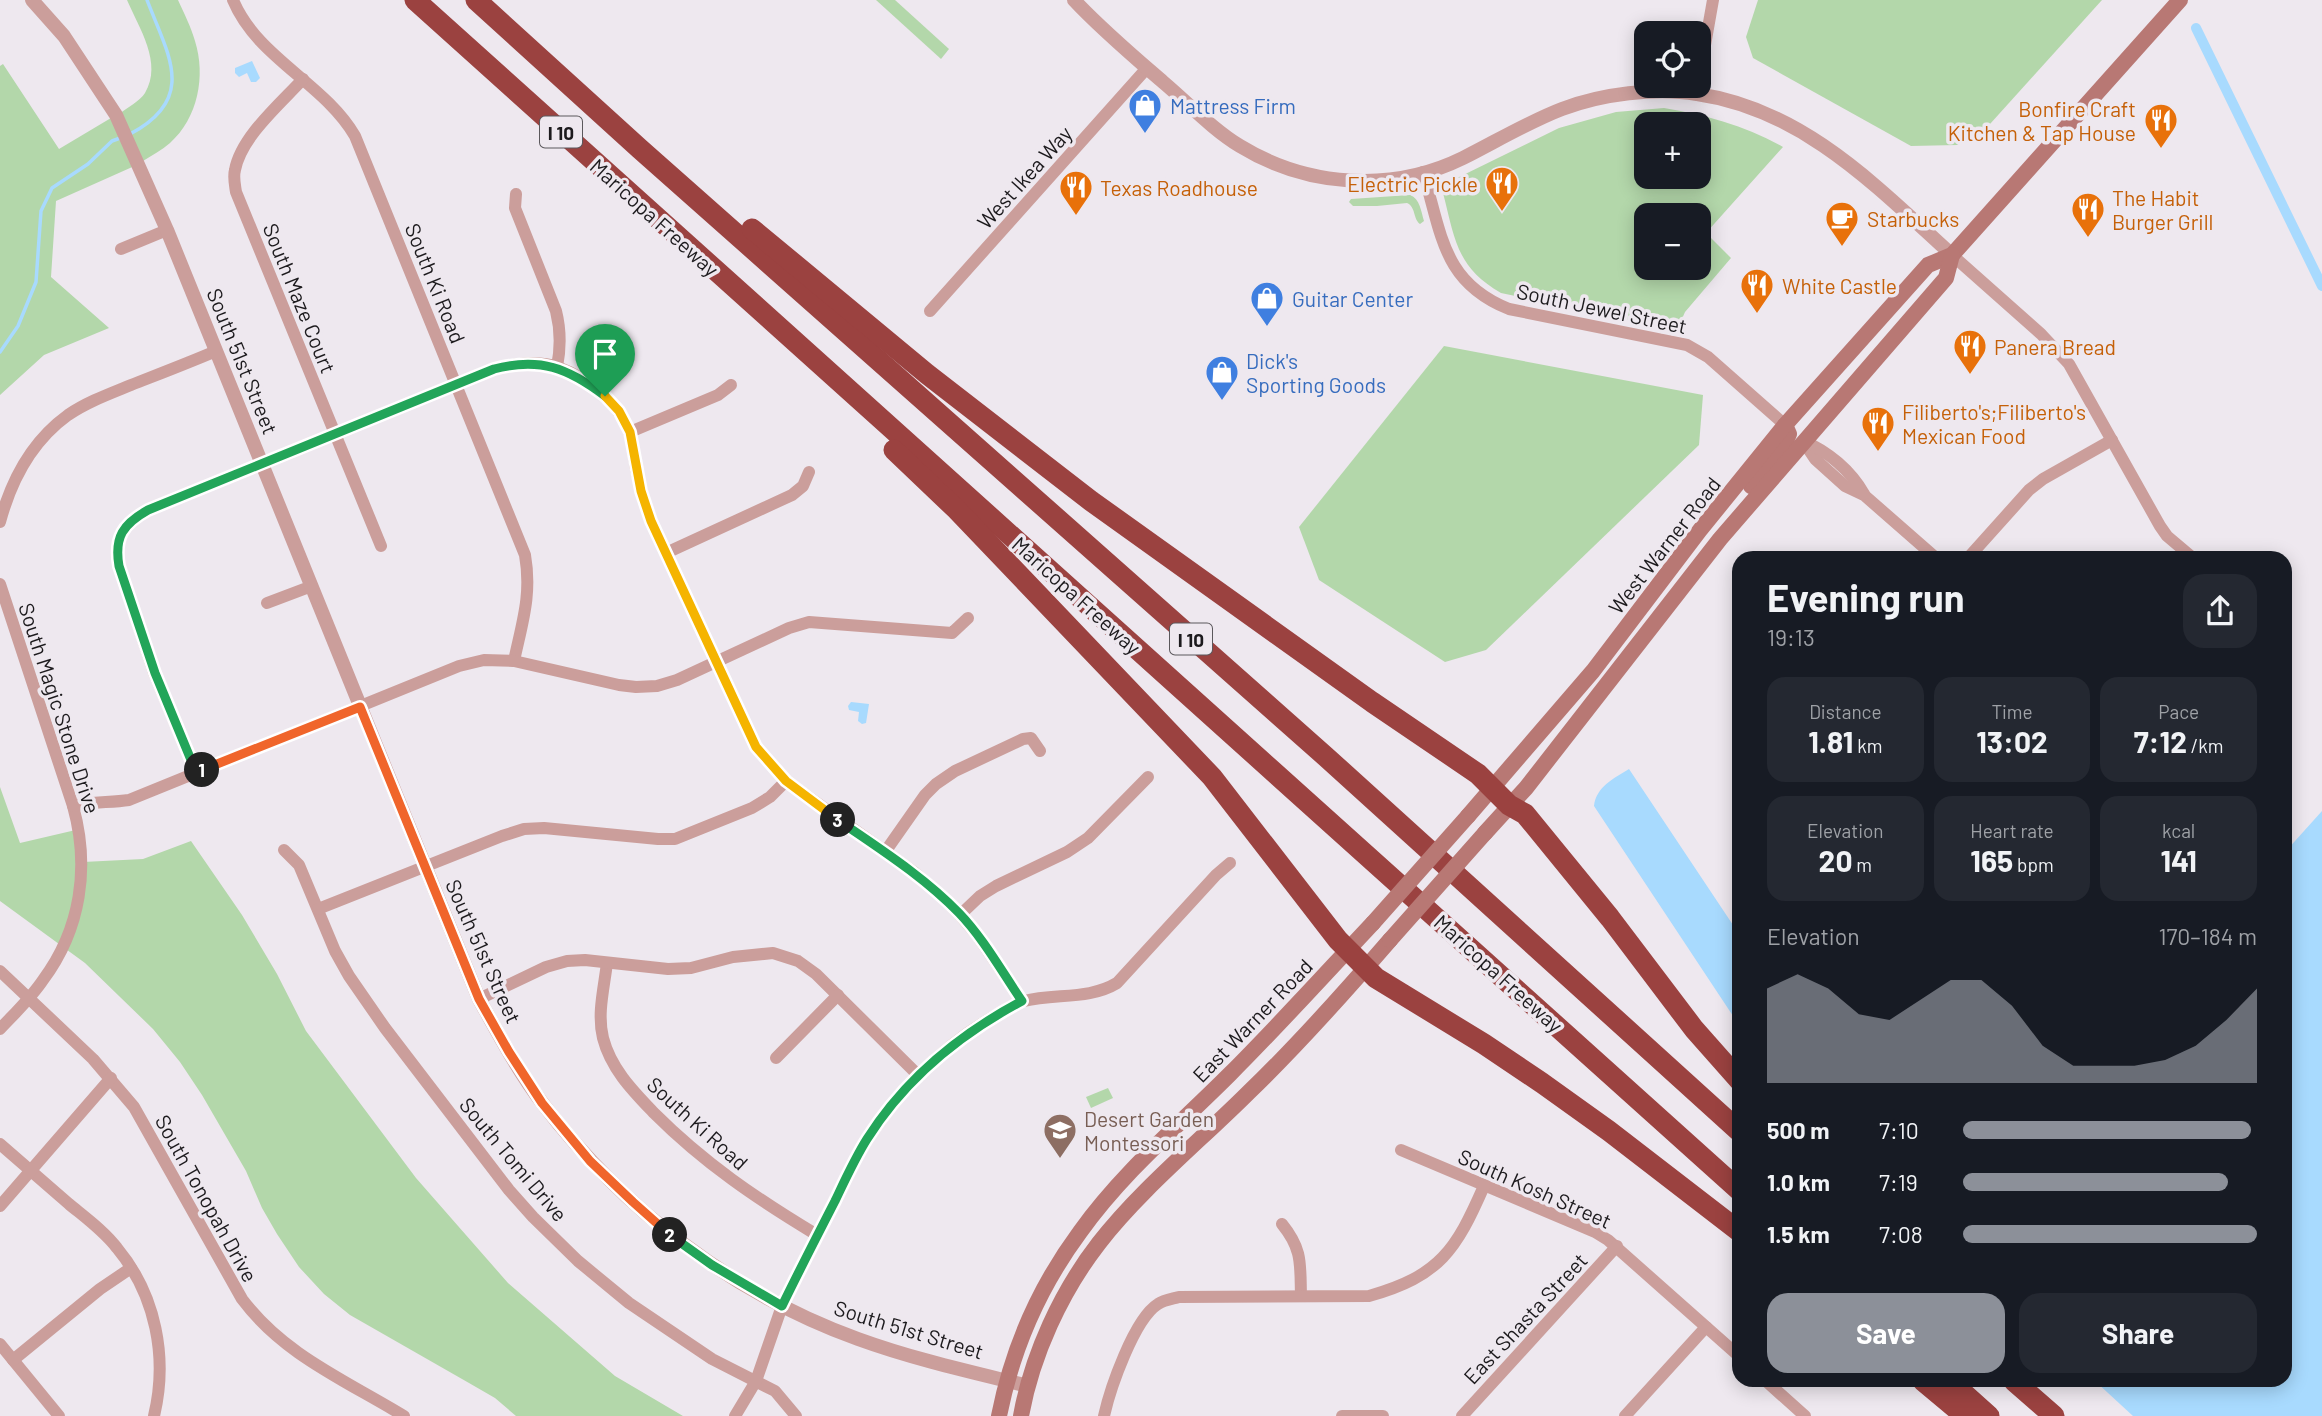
<!DOCTYPE html>
<meta charset="utf-8">
<style>
:root{--surface:#171b24;--page:#242831;--text:#f1f3f6;--muted:#9ea1a6;--accent:#8c9099}
body{margin:0;font-family:Barlow,sans-serif;background:var(--page);color:var(--text);height:100vh;display:flex;flex-direction:column;font-size:26px;white-space:nowrap}
*{box-sizing:border-box;margin:0}
p{font-size:23px;color:var(--muted)}
.icon{flex:none;width:38px;height:38px;fill:none;stroke:currentColor;stroke-width:2;stroke-linecap:round;stroke-linejoin:round}
.map{position:relative;flex:1;overflow:hidden}
.details{position:absolute;left:1732px;top:551px;width:560px;height:836px;display:flex;flex-direction:column;background:var(--surface);border-radius:21px;box-shadow:0 4px 18px #0003}
.details>*{flex:none}
.controls{position:absolute;left:1634px;top:21px;display:grid;gap:14px}
.controls a{display:grid;place-items:center;width:77px;height:77px;border-radius:14px;background:var(--surface);box-shadow:0 4px 18px #0003;font-size:35px}
.pin{position:absolute;display:grid;place-items:center;width:60px;height:60px;color:#fff;margin:-72px -30px;border-radius:50% 50% 50% 0;rotate:-45deg;box-shadow:0 0 7px #0007}
.pin .icon{rotate:45deg}
.km{position:absolute;width:35px;height:35px;margin:-18px;border-radius:50%;background:#222;color:#fff;font-size:19px;line-height:35px;text-align:center}
.round{display:grid;place-items:center;flex:none;width:74px;height:74px;border-radius:21px;background:var(--page)}
.overview{display:flex;align-items:center;justify-content:space-between;height:119px;padding:0 35px}
h1{font-size:38px;font-weight:700;line-height:52px}
.figures{display:grid;grid-template-columns:repeat(3,1fr);gap:10px;height:119px;padding:7px 35px}
.figures div{display:grid;align-content:center;border-radius:18px;background:var(--page);text-align:center}
.figures b{font-size:30px;font-weight:700}
.figures small{font-size:19px;font-weight:400}
.figures p{font-size:19px}
.chart{height:196px;padding:14px 35px}
.chart p{display:flex;justify-content:space-between}
.chart svg{width:100%;height:126px;margin-top:7px;fill:var(--accent);opacity:.7}
.primary-button{display:flex;gap:14px;margin-top:auto;padding:14px 35px}
.primary-button a{flex:1;height:80px;border-radius:21px;background:var(--accent);color:#fff;font-size:28px;font-weight:700;line-height:80px;text-align:center}
.primary-button a+a{background:var(--page);color:var(--text)}
ul{padding:0 35px;list-style:none;font-size:23px}
li{display:grid;grid-template-columns:112px 84px 1fr;align-items:center;height:52px}
li i{height:18px;border-radius:9px;background:var(--accent)}
.map>svg:first-child{display:block}
</style>
<div class="map">
<svg width="2322" height="1416" viewBox="0 0 2322 1416">
<rect width="100%" height="100%" fill="#eee8ef"/>
<!-- green -->
<g fill="#b3d7aa" fill-rule="evenodd">
<path d="M127,0H178C184,13 191,27 195,41C206,76 198,118 170,143C162,150 152,155 143,161L119,114C127,108 140,101 145,93C163,63 139,28 127,0Z"/>
<path d="M876,0H895L949,49L941,59Z"/>
<path d="M1758,0H2102L1990,124L1957,145L1911,146L1753,58L1746,37Z"/>
<path d="M3,64L59,149L116,115L139,164L56,201L51,277L109,328L44,355L0,395V66Z"/>
<path d="M1664,108C1706,115 1746,126 1783,147L1706,233L1731,258L1685,312L1677,330L1501,293C1456,267 1455,239 1443,193V189L1449,182L1559,128L1616,112ZM1647,124H1699V177H1647ZM1699,215V268H1647V215Z"/>
<path d="M1410,195C1420,199 1421,211 1424,221L1420,224C1413,219 1416,207 1407,203L1377,206H1353L1349,202L1351,199Z"/>
<path d="M1444,346L1703,395L1699,445L1486,650L1445,662L1319,580L1299,527Z"/>
<path d="M0,787L20,843L80,829L83,862L143,859L191,841L242,915L277,974L306,1031L416,1178L508,1283L615,1376L683,1416H516L495,1398L469,1383L350,1315L324,1294L299,1267L277,1234L262,1208L246,1171L202,1095L180,1062L153,1029L85,963L0,901Z"/>
<path d="M1108,1088L1113,1098L1091,1108L1086,1097Z"/>
</g>
<!-- water -->
<g fill="#a8dafe">
<path d="M252,61L260,78L256,82H251L247,73L239,77L235,73V68Z"/>
<path d="M851,702L869,704L866,723L862,724L858,721L859,712L849,710L848,706Z"/>
<path d="M1629,769L1739,934V1025L1594,806C1596,787 1614,778 1629,769Z"/>
<path d="M2322,811V1416H2133L2095,1381H2286V851Z"/>
</g>
<g fill="none" stroke-linecap="round" stroke-linejoin="round">
<!-- stream -->
<g stroke="#a8dafe" stroke-width="3.5">
<path d="M130,134C198,98 168,55 147,0"/>
<path d="M0,352L18,326L36,282L41,211L52,188L88,164L112,141L123,137"/>
</g>
<!-- canal -->
<path stroke="#a8dafe" stroke-width="10" d="M2196,28L2322,286"/>
<!-- minor -->
<g stroke="#cb9e9b" stroke-width="12">
<path d="M233,0C257,58 324,83 355,136L525,555C532,595 522,623 514,661"/>
<path d="M303,79C280,104 241,137 235,170C233,177 235,185 236,192L381,546"/>
<path d="M1699,79L1713,0"/>
<path d="M1423,172C1442,234 1442,282 1509,309L1687,345L1708,357L1785,425"/>
<path d="M516,194L515,208L556,311C561,331 561,347 557,367"/>
<path d="M121,249L167,230"/>
<path d="M1952,255L2041,334L2069,364L2160,526L2167,536L2193,558"/>
<path d="M930,311L1147,68"/>
<path d="M630,432L718,395L731,385"/>
<path d="M1803,441L1815,459L1845,486L1864,495L1936,558"/>
<path d="M1803,441C1828,451 1851,471 1864,494"/>
<path d="M0,522C11,481 32,441 68,415C87,402 109,394 131,385C159,374 188,363 216,351"/>
<path d="M666,553L792,495L803,486L809,472"/>
<path d="M1968,558L2029,490L2043,479L2112,440"/>
<path d="M0,584L73,806C90,867 81,929 43,980C31,998 15,1013 0,1029"/>
<path d="M267,603L312,586"/>
<path d="M196,772L154,673L119,566C114,537 123,524 148,510L493,369C514,364 537,360 558,367C587,378 618,402 629,431C633,443 634,457 636,469C640,487 645,504 651,521L756,747L786,781L915,873L937,892L960,915L977,935L1022,1001"/>
<path d="M73,806C92,801 110,803 129,800L459,666L484,660L514,661L619,685L636,687L657,686L677,680L789,628L809,622L952,633L968,618"/>
<path d="M284,850L299,865L335,951L349,976L385,1028L509,1190L533,1217L578,1261L629,1303L712,1359L775,1391L796,1416"/>
<path d="M885,852L925,795L936,784L955,771L1023,739L1031,738L1040,751"/>
<path d="M318,909L502,836L524,829L544,828L658,839H675L752,808L770,797L786,781"/>
<path d="M960,915L980,896L996,886L1067,852L1088,838L1148,777"/>
<path d="M607,963C604,988 597,1014 603,1038C611,1069 633,1091 654,1113C704,1163 757,1199 817,1235"/>
<path d="M0,971L93,1059L134,1107L242,1299C284,1355 345,1380 404,1416"/>
<path d="M479,999L546,967L567,961L585,960L668,969L691,968L733,957L773,953L798,961L816,974L919,1076"/>
<path d="M776,1058L838,995"/>
<path d="M0,1144C23,1164 46,1184 69,1204C86,1218 104,1231 117,1248C156,1295 168,1358 154,1416"/>
<path d="M1401,1150L1595,1232L1608,1240L1740,1357"/>
<path d="M0,1206L111,1078"/>
<path d="M1282,1224C1303,1250 1300,1264 1301,1296"/>
<path d="M0,1344L59,1416"/>
<path d="M13,1360L100,1289L131,1268"/>
<path d="M1766,1381L1805,1416"/>
<path d="M735,1416L756,1381L782,1306L855,1160C888,1101 939,1046 1000,1013C1007,1009 1015,1003 1024,1001C1055,993 1089,1000 1117,983L1216,875L1230,863"/>
<path d="M1104,1416C1110,1389 1134,1319 1158,1304C1164,1300 1172,1299 1179,1297L1369,1296C1440,1276 1456,1250 1484,1186"/>
<path d="M1342,1416H1383"/>
<path d="M1462,1416L1617,1246"/>
<path d="M1625,1416L1706,1327"/>
</g>
<!-- tertiary -->
<g stroke="#cb9e9b" stroke-width="14">
<path d="M32,0L64,36L116,115L167,230L479,999C499,1035 518,1071 543,1104C624,1210 733,1294 858,1339C913,1359 971,1372 1028,1386"/>
<path d="M1074,0C1101,29 1133,56 1163,82C1188,103 1212,129 1240,146C1307,187 1392,193 1463,158C1495,142 1528,122 1562,109C1601,94 1656,87 1697,94C1803,109 1877,187 1952,255"/>
</g>
<!-- secondary -->
<g stroke="#b87874" stroke-width="16">
<path d="M1751,486L1784,446L1789,434L1785,425"/>
<path d="M1468,816L1593,671L1700,530L1785,425L1928,265L1952,255L2180,0"/>
<path d="M1485,833L1526,788L1720,539L1946,278L1952,255"/>
<path d="M999,1416C1012,1350 1040,1286 1080,1232C1122,1173 1179,1125 1230,1074C1279,1025 1326,973 1373,923"/>
<path d="M1021,1416C1032,1355 1061,1292 1099,1243C1140,1190 1201,1140 1249,1092C1299,1044 1345,992 1390,940"/>
</g>
<!-- motorway -->
<g stroke="#9b4240" stroke-width="21">
<path d="M415,0L1740,1191"/>
<path d="M476,0L640,149L1325,756L1740,1132"/>
<path d="M752,229L927,374L1091,501L1372,702L1478,774L1509,805L1525,814L1610,918L1694,1029L1740,1081"/>
<path d="M894,450L957,510L1212,777L1338,940L1376,978L1484,1044L1542,1083L1609,1131L1740,1232"/>
<path d="M1923,1381L1965,1416"/>
<path d="M1950,1381L1989,1416"/>
<path d="M2014,1381L2054,1416"/>
</g>
<!-- secondary-bridge -->
<g stroke="#b87874" stroke-width="16">
<path d="M1373,923L1468,816"/>
<path d="M1390,940L1485,833"/>
</g>
</g>
<g fill="none" stroke-linecap="round" stroke-linejoin="round">
<defs>
<path id="split-1" d="M202,770L196,772L155,673L119,566C114,537 123,524 148,510L494,369C540,357 568,368 605,396"/>
<path id="split-2" d="M202,770L360,707L479,999L509,1052L542,1103L590,1161L633,1202L670,1235"/>
<path id="split-3" d="M670,1235L712,1265L782,1306C799,1271 817,1236 835,1201C845,1180 855,1158 867,1139C905,1079 960,1034 1022,1001C1002,972 984,939 959,913C923,876 880,849 838,820"/>
<path id="split-4" d="M605,396L619,411L630,432L641,491L651,521L756,747L786,781L838,820"/>
</defs>
<!-- split-1 casing -->
<use href="#split-1" stroke="#fff" stroke-width="14"/>
<!-- split-2 casing -->
<use href="#split-2" stroke="#fff" stroke-width="14"/>
<!-- split-3 casing -->
<use href="#split-3" stroke="#fff" stroke-width="14"/>
<!-- split-4 casing -->
<use href="#split-4" stroke="#fff" stroke-width="14"/>
<!-- split-1 -->
<use href="#split-1" stroke="#22a559" stroke-width="9"/>
<!-- split-2 -->
<use href="#split-2" stroke="#f0652b" stroke-width="9"/>
<!-- split-3 -->
<use href="#split-3" stroke="#22a559" stroke-width="9"/>
<!-- split-4 -->
<use href="#split-4" stroke="#f5b400" stroke-width="9"/>
</g>
<!-- icons -->
<defs>
<symbol id="shop-pin" viewBox="-11 -11 22 30"><path d="M0 17L-7.5 6A9.5 9.5 0 1 1 7.5 6Z" fill="#3f7fe0" stroke="#eee8ef"/><path d="M-5-2.5h2.3a2.7 3.5 0 0 1 5.4 0H5L5.5 6h-11ZM-1.5-2.5h3a1.5 2.3 0 0 0-3 0Z" fill="#fff"/></symbol>
<symbol id="restaurant-pin" viewBox="-11 -11 22 30"><path d="M0 17L-7.5 6A9.5 9.5 0 1 1 7.5 6Z" fill="#e8710a" stroke="#eee8ef"/><path d="M-5-6h1v4h1v-4h1v4h1v-4h1v5L-1.5 .5V6h-2V.5L-5-1ZM5-6V6H3V1.5H1.5Q1.5-4 5-6Z" fill="#fff"/></symbol>
<symbol id="cafe-pin" viewBox="-11 -11 22 30"><path d="M0 17L-7.5 6A9.5 9.5 0 1 1 7.5 6Z" fill="#e8710a" stroke="#eee8ef"/><path d="M-5.5-4.5H6V0H3Q3 3.5 0 3.5H-2.5Q-5.5 3.5-5.5 0ZM3-3.2v2h1.7v-2ZM-6 4.5H4V6H-6Z" fill="#fff"/></symbol>
<symbol id="school-pin" viewBox="-11 -11 22 30"><path d="M0 17L-7.5 6A9.5 9.5 0 1 1 7.5 6Z" fill="#8d6e63" stroke="#eee8ef"/><path d="M0-5L7-2L0 1L-7-2ZM-4 1L0 2.5L4 1V4Q0 6-4 4Z" fill="#fff"/></symbol>
</defs>
<g fill-rule="evenodd">
<use href="#shop-pin" x="1126" y="86" width="38" height="52"/>
<use href="#restaurant-pin" x="2142" y="101" width="38" height="52"/>
<use href="#restaurant-pin" x="1483" y="164" width="38" height="52"/>
<use href="#restaurant-pin" x="1057" y="168" width="38" height="52"/>
<use href="#restaurant-pin" x="2069" y="190" width="38" height="52"/>
<use href="#cafe-pin" x="1823" y="199" width="38" height="52"/>
<use href="#restaurant-pin" x="1738" y="266" width="38" height="52"/>
<use href="#shop-pin" x="1248" y="279" width="38" height="52"/>
<use href="#restaurant-pin" x="1951" y="327" width="38" height="52"/>
<use href="#shop-pin" x="1203" y="353" width="38" height="52"/>
<use href="#restaurant-pin" x="1859" y="404" width="38" height="52"/>
<use href="#school-pin" x="1041" y="1111" width="38" height="52"/>
</g>
<g text-anchor="middle" dominant-baseline="central" stroke-width="7" stroke-linejoin="round" paint-order="stroke">
<!-- shield labels -->
<g fill="#eee8ef" stroke="#5b585c" stroke-width="2">
<rect x="540" y="116.5" width="42" height="31" rx="5"/>
<rect x="1170" y="623.5" width="42" height="31" rx="5"/>
</g>
<g font-size="19" font-weight="bold" fill="#1c1a1d">
<text x="561" y="132">I 10</text>
<text x="1191" y="639">I 10</text>
</g>
<!-- shop labels -->
<g font-size="21" fill="#366cbe" stroke="#eee8ef" text-anchor="start">
<text x="1170" y="105">Mattress Firm</text>
<text x="1292" y="298">Guitar Center</text>
<text x="1246" y="360">Dick's<tspan x="1246" dy="24">Sporting Goods</tspan></text>
</g>
<!-- food labels -->
<g font-size="21" fill="#c56008" stroke="#eee8ef" text-anchor="start">
<text x="2136" y="108" text-anchor="end">Bonfire Craft<tspan x="2136" dy="24">Kitchen &amp; Tap House</tspan></text>
<text x="1478" y="183" text-anchor="end">Electric Pickle</text>
<text x="1100" y="187">Texas Roadhouse</text>
<text x="2112" y="197">The Habit<tspan x="2112" dy="24">Burger Grill</tspan></text>
<text x="1867" y="218">Starbucks</text>
<text x="1782" y="285">White Castle</text>
<text x="1994" y="346">Panera Bread</text>
<text x="1902" y="411">Filiberto's;Filiberto's<tspan x="1902" dy="24">Mexican Food</tspan></text>
</g>
<!-- street labels -->
<g font-size="21" fill="#1c1a1d" stroke="#eee8ef">
<text transform="translate(1024 177) rotate(-48)">West Ikea Way</text>
<text transform="translate(655 217) rotate(42)">Maricopa Freeway</text>
<text transform="translate(436 283) rotate(68)">South Ki Road</text>
<text transform="translate(300 298) rotate(68)">South Maze Court</text>
<text transform="translate(1602 308) rotate(12)">South Jewel Street</text>
<text transform="translate(243 361) rotate(68)">South 51st Street</text>
<text transform="translate(1664 545) rotate(-52)">West Warner Road</text>
<text transform="translate(1077 595) rotate(42)">Maricopa Freeway</text>
<text transform="translate(60 708) rotate(72)">South Magic Stone Drive</text>
<text transform="translate(484 951) rotate(66)">South 51st Street</text>
<text transform="translate(1499 973) rotate(42)">Maricopa Freeway</text>
<text transform="translate(1252 1020) rotate(-46)">East Warner Road</text>
<text transform="translate(698 1123) rotate(42)">South Ki Road</text>
<text transform="translate(514 1159) rotate(50)">South Tomi Drive</text>
<text transform="translate(1535 1188) rotate(24)">South Kosh Street</text>
<text transform="translate(207 1198) rotate(61)">South Tonopah Drive</text>
<text transform="translate(1525 1318) rotate(-47)">East Shasta Street</text>
<text transform="translate(909 1329) rotate(17)">South 51st Street</text>
</g>
<!-- education labels -->
<g font-size="21" fill="#785e54" stroke="#eee8ef" text-anchor="start">
<text x="1084" y="1118">Desert Garden<tspan x="1084" dy="24">Montessori</tspan></text>
</g>
</g>
</svg>
<div class="controls">
<a><svg class="icon" aria-label="locate" viewBox="0 0 24 24"><circle cx="12" cy="12" r="6"/><path d="M12 2v4M12 18v4M2 12h4M18 12h4"/></svg></a>
<a>+</a>
<a>−</a>
</div>
<div class="pin" style="left:605px;top:396px;background:#1e9e55"><svg class="icon" aria-label="arrive" viewBox="0 0 24 24"><path d="M6 21V4h12l-3 4 3 4H6"/></svg></div>
<b class="km" style="left:202px;top:770px">1</b>
<b class="km" style="left:670px;top:1235px">2</b>
<b class="km" style="left:838px;top:820px">3</b>
<section class="details">
<div class="overview"><div><h1>Evening run</h1><p>19:13</p></div><a class="round"><svg class="icon" aria-label="share" viewBox="0 0 24 24"><path d="M12 15V3M7 8l5-5 5 5M5 13v7h14v-7"/></svg></a></div>
<div class="figures">
<div><p>Distance</p><b>1.81<small> km</small></b></div>
<div><p>Time</p><b>13:02</b></div>
<div><p>Pace</p><b>7:12<small> /km</small></b></div>
</div>
<div class="figures">
<div><p>Elevation</p><b>20<small> m</small></b></div>
<div><p>Heart rate</p><b>165<small> bpm</small></b></div>
<div><p>kcal</p><b>141</b></div>
</div>
<div class="chart"><p><span>Elevation</span>170–184 m</p>
<svg viewBox="0 0 160 44" preserveAspectRatio="none"><path d="M0 44V11L10 6L20 11L30 20L40 22L50 15L60 8L70 8L80 17L90 31L100 38L110 38L120 38L130 36L140 31L150 22L160 11V44z"/></svg>
</div>
<ul>
<li><b>500 m</b>7:10<i style="width:98%"></i></li>
<li><b>1.0 km</b>7:19<i style="width:90%"></i></li>
<li><b>1.5 km</b>7:08<i style="width:100%"></i></li>
</ul>
<div class="primary-button"><a>Save</a><a>Share</a></div>
</section>
</div>
